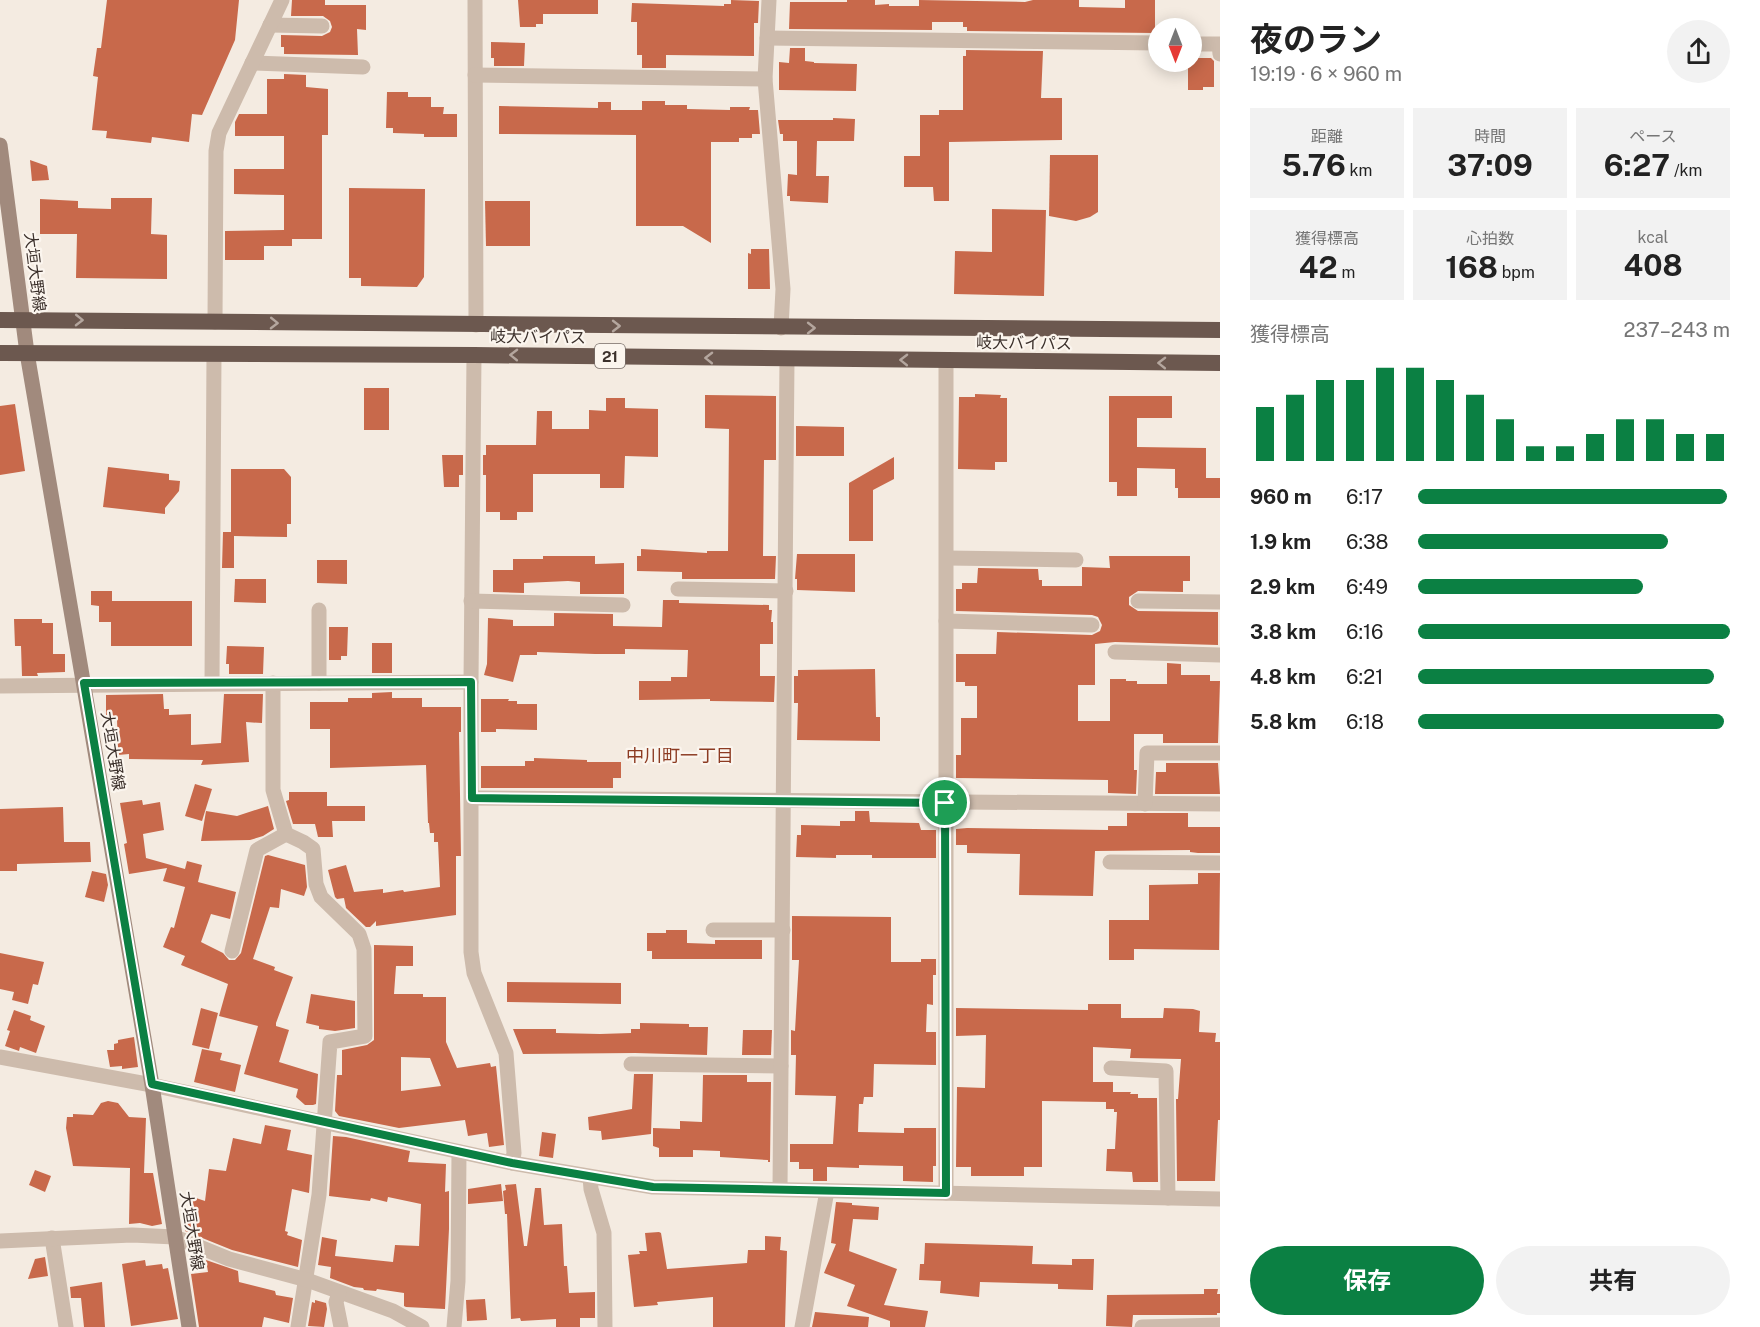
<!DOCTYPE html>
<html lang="ja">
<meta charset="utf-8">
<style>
:root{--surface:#fff;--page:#f2f2f2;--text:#222;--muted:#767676;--accent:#0b8043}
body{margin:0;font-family:"Public Sans","Noto Sans JP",sans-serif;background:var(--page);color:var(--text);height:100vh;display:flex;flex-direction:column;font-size:22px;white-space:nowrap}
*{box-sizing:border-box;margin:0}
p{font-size:20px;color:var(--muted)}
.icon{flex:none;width:33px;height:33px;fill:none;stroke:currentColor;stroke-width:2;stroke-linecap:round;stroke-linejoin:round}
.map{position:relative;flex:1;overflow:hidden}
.panel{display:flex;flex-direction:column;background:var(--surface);width:540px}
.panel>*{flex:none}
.needle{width:39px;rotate:180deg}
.controls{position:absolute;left:1148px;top:18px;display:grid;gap:12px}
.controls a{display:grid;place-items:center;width:54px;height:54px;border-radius:50%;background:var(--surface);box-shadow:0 3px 15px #0003;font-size:30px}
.pin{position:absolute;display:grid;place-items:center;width:51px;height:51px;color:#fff;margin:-26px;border:3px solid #fff;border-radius:50%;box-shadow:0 2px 6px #0007}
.round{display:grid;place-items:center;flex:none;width:63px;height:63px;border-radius:32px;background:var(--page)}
.head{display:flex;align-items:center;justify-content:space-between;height:102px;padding:0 30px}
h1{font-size:33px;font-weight:700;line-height:45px}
.stats{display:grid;grid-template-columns:repeat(3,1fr);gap:9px;height:102px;padding:6px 30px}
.stats div{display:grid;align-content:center;border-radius:0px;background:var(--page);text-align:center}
.stats b{font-size:30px;font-weight:700}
.stats small{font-size:16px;font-weight:400}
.stats p{font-size:16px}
.chart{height:168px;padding:12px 30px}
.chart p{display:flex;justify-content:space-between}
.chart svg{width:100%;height:108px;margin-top:6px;stroke:var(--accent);stroke-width:6}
.action{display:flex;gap:12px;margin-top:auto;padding:12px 30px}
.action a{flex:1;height:69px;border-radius:36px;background:var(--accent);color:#fff;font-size:24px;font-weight:700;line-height:69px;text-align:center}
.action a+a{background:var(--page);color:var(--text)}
ul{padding:0 30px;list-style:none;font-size:20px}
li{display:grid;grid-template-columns:96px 72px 1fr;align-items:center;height:45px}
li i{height:15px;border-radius:8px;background:var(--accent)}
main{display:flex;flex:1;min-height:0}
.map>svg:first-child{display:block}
</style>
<main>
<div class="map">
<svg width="1220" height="1327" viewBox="0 0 1220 1327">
<rect width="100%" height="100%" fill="#f4ebe1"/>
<!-- building -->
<g fill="#c8694b" fill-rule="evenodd">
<path d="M107,0H239L235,40L202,115L192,114L189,142L152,137L151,143L106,138L107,131L92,130L98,77L93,76L97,48H101Z"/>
<path d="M292,0H325V5H366V30L357,29L358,55L284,54V47H281V35L322,36L330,32L332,27L330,21L323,16H291Z"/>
<path d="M518,0H598V14H543V24H536V27H520Z"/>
<path d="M731,0L759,1L758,23H754V56L666,55V68H642V55H637V22H631L632,3L724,6V4H731Z"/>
<path d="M847,0H875V5L889,4V6H919V0L1025,2L1033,0H1079V7L1125,8V0H1155V33L967,31V27H963V22H932V30L789,29L790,2H847Z"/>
<path d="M491,42L525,43L524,66H494V58H491Z"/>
<path d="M790,48H805V61L814,62V63L857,64L856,91L779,90V62L789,63Z"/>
<path d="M966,50L1043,51L1041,98H1062V140L949,142V201H934L933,187H904V156H920V115H939V110H963V56H966Z"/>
<path d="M1191,58H1211L1214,61V87H1203V90H1188V62H1191Z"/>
<path d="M284,74L306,75V87L328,89V135H322V239H292V246H264V260H225V231L284,230V195L234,194V169H284V136H235V122L239,114H267V79H284Z"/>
<path d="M387,92H408V97H431V107H444L443,114H457V137H424V134L393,133V128H386Z"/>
<path d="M642,101H665V105H687V109L730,110V107H750L749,110H758L760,134H752V138H739V142H711V243L683,226H636V135L499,134V106L598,108V102H611V110H642Z"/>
<path d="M833,118L855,119L854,141H817L816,176H829L828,203L790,201V196H787L788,174L797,175V141H783V134H780L778,120H833Z"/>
<path d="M1050,155H1098V212L1090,217L1076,221L1049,216Z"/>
<path d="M30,160L47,166L49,180L32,181Z"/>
<path d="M349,188L425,189L424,277L417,287L361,286V278H349Z"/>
<path d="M111,198H152L151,234L167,235V279L76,278L77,234H40V199L78,201V208L111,209Z"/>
<path d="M485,201H530V246H486Z"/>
<path d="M992,209L1046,210L1044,296L954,294L955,251L992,252Z"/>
<path d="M751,249H769L770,289H748V253L751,254Z"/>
<rect x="364" y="388" width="25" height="42"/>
<path d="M975,394L1001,395L1000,398H1007V462H995V470L958,469L959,397H975Z"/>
<path d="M705,395L776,396V460H764L763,556H776L775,579H682V572L637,571V556H641V549L707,553V551H728L729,429L705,428Z"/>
<path d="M1109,396H1172V418H1137V447L1206,448V478H1220V498H1178V488H1175V469L1137,468V496H1117V482H1109Z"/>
<path d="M606,398H625V408L658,409V457L625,456L624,488H600V474H533V512H517V520H500V512H486V475H483V455H486V445H536L537,411H552V429H589V410L606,411Z"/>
<path d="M15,404L25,471L0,475V406Z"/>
<path d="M796,426L844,427V456H796Z"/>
<path d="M442,455H463V475H459V487H444Z"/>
<path d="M894,457V479L873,490V541H849V483Z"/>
<path d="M108,467L169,474V480L180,481L179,491L165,508V514L103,507Z"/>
<path d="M231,469H284L291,477V524H287V537L234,536V568H222L223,532H231Z"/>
<path d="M797,554H855V592L797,590V579H795Z"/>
<path d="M543,556H595V564L624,563V594H580V582L568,581L524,583V593L493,592V570H513V559H543Z"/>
<path d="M1109,556H1190V581H1183V592L1138,591L1129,597V605L1138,611L1218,612V645L1115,642L1095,644V685H1078V721H1110V679H1126V681H1137V684H1167V663L1181,664V675H1210V681H1220L1218,743H1163V734H1134V770H1137L1136,794L1108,793V780L956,778V755H961V718H977V686H965V682H956V654H996L997,632L1092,635L1100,631L1102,625L1098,617L1092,615L956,611V589H962V583H977L978,568L1038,569L1039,580H1042V586H1082V567L1110,568Z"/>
<path d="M317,560H347V584L317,583Z"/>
<path d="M235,579H266V603L234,602Z"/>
<path d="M91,591H112V601H192V646H111V622H99V606L91,605Z"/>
<path d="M663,600H679V603L769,605V610H772L771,622H773V644H760V676H775L774,702L710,701V699L639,700V681H671V677H687L688,650L625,649V654H595L537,652V655H520L513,682L484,675L487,664L488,618L513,620V626H554V613L613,614V626L662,627Z"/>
<path d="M14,619H42V623H53V654H65V672L37,673L38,676H22L21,646H15Z"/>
<path d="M329,627H348L347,656H341V660H329Z"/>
<rect x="372" y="643" width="20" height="30"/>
<path d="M227,646L264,647L263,674H229V664H226Z"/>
<path d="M875,669L876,717H880V741L797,740L798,703H794V676H798V670Z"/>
<path d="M392,692V698H422V707H461V732H459L461,856H456V915L376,926V921L370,927H366L346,908L344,898L337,899L335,897L328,870L346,865L354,892L383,889V893L403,890L404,892L440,887L438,842H434V833H430L429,823H428L426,765L330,768V729H310V702H348V698H372V693Z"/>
<path d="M163,694L164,709H169V715L191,714V745L221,743L224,694H263L262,723L246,722L249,762L201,765L203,760L129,759V754L118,755L117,719H106V695Z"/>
<path d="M481,699H509L508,701H517V704H537V730L496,729V732H481Z"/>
<path d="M534,758L587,760V762H621V778H613V788H481V766H525V761H534Z"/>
<path d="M1166,763H1218L1220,794H1155L1156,772H1166Z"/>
<path d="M195,784L212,789L202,821L185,816Z"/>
<path d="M289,792H327V806H365V821H332L333,837H318L315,824H293L286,801L289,800Z"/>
<path d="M142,800L143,805L160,802L164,830L143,834L146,858L185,869L187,861L202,865L198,882L236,892L230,919L211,914L201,942L223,953L229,960H235L241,953L265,856L268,855L305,865L307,887L304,896L281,889L279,908L270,907L253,959L275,967L274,970L293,977L276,1023V1026L289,1030L279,1062L318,1074L316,1104L313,1105H305L296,1097L298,1089L244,1074L258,1026L219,1016L228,984L181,965L185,956L163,947L171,927L174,928L185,887L163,881L167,868L129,874L124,844L127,843L120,803Z"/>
<path d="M268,806L274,829L263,836L250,840L201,841L206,811L237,816Z"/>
<path d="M63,807L64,842H90L91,862L17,864V871H0V809Z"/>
<path d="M855,811H869L870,822L919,823L921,830H936V858H872V855H836V858L796,857L797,835H801V825L840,826V821H855Z"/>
<path d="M1127,813H1188V827H1220V853H1198L1190,852V850L1095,851L1093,896L1019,895L1020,854L967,853V845H956V829L967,828L1108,830V826H1127Z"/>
<path d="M92,871L106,874L108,885L104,902L85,897Z"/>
<path d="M1198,873H1220L1219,950L1134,949V960H1109V920H1149V885L1198,884Z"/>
<path d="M792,916L891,917V962H921V959H936V975H933V1005L927,1004L926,1032H936V1065L874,1064L873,1097H864L863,1104H859L858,1132L904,1133V1128H936V1166H933V1182L903,1181V1166L859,1165V1168L827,1167V1181H813V1169H799V1162H790V1144H833L836,1096L795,1095L796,1055H791V1030L795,1031L799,960H792Z"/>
<path d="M666,930H687V943L715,944V940H762V959H652V951H647V933H666Z"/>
<path d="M374,945L413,946V966H396L394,994H423V997H446V1042L457,1068L490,1063L491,1067L496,1066L504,1145L489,1147L487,1133L468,1136L465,1120L399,1128L339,1116L335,1111L337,1075H342V1050L367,1045L374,1040ZM401,1057L430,1058L441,1086L401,1091Z"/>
<path d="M0,953L44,962L38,985L33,984L28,1004L12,1000L14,992L0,989Z"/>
<path d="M507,982L621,983V1004L507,1002Z"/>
<path d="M311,994L355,1001V1028L335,1031L319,1029V1026L306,1023Z"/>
<path d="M1088,1004H1121V1018H1163L1164,1008L1193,1009L1200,1011L1199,1032L1216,1033L1215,1042H1220V1120H1218L1215,1181H1177L1176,1099H1178L1181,1059L1130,1058L1131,1049L1093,1047V1082H1113V1092H1131L1130,1094H1138V1098H1157L1158,1182H1133L1132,1172L1106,1171L1107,1149H1115L1117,1112H1114V1109H1106V1102L1042,1101V1167H1024V1176H971V1167H956L957,1087L985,1088L986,1035L956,1036V1008L1088,1010Z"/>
<path d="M201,1008L218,1013L209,1049L192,1045Z"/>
<path d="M14,1010L31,1016L30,1020L45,1026L36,1053L20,1047L19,1051L5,1046L10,1031L7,1030Z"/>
<path d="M640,1023L689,1024V1027H708L707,1055L635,1053L523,1054L513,1029H556V1033L600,1034L631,1033V1029H640Z"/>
<path d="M743,1030H772L771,1055H742Z"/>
<path d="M134,1037L138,1067L122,1069V1066L110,1067L107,1050H114V1044L118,1043V1040Z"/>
<path d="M202,1049L222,1053L220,1060L241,1065L235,1092L194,1082Z"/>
<path d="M634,1074H653L651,1134L602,1140L601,1131L589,1130L588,1117L632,1109Z"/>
<path d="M703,1075H747V1082H771L770,1162H768V1160L720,1157V1151L693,1150V1157H659V1148L653,1146V1128L680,1129V1121L702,1122Z"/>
<path d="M108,1101L118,1103L129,1117L146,1118L144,1173H153L162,1224L152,1226L140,1223L129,1224L130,1168L73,1166L66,1128L67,1117H73V1114L93,1115L101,1103Z"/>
<path d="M265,1125L291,1130L287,1150L312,1155L309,1193L292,1189L285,1231L288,1232L287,1235L302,1240L298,1267L232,1250L185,1231L186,1226H184L193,1197L205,1201L209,1169L226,1171L233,1138L261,1144Z"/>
<path d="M542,1132L556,1134L553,1158L539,1156Z"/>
<path d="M333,1136L346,1137L410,1151L408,1162L446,1164L445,1192L449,1191V1229L445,1309L406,1307L404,1306V1293L377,1289L376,1291L364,1290L363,1288L354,1287L330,1278L331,1267L318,1265L322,1237L337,1240L335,1256L393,1262L395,1245L419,1246L421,1204L388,1197L387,1202L371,1198L370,1201L329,1196Z"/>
<path d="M35,1170L51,1176L45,1192L29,1185Z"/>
<path d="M501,1184L503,1201L468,1204V1189Z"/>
<path d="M516,1184L524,1246H527L535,1188H541L544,1225L562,1224L564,1266H567L569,1293L595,1292V1318H580V1327H556V1319L521,1321L520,1318L511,1319L507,1214H505L503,1191L506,1190L505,1185Z"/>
<path d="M836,1202L852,1203V1205L879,1207L878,1220L853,1219L849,1251L897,1269L884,1305L928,1311L925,1327H890V1321L847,1306L855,1285L824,1273L836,1244L831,1243Z"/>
<path d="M659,1232L661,1233L667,1269L747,1263L748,1250H765V1236L781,1237L780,1250L787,1251L785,1327H713V1297L657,1302L658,1305L634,1307L628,1255L640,1254L639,1251H647L645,1233Z"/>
<path d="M925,1243L1033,1246L1032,1264L1072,1265V1259H1094L1093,1290L1058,1289V1284L980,1282L979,1297L940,1293L941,1281L919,1280L920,1264H924Z"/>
<path d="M45,1257L48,1276L28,1279L35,1259Z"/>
<path d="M145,1260L146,1266L162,1264L163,1269L168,1268L178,1319L131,1326L122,1264Z"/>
<path d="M206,1260L238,1271L239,1282L275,1291L276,1295L293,1298L289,1323L264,1317L262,1327H199L191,1274L208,1272Z"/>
<path d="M102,1282L105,1327H84L81,1298H71L70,1287Z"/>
<path d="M1204,1289H1218L1217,1294H1220V1313H1217V1315H1133L1132,1327L1106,1326L1107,1295L1204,1294Z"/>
<path d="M485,1299L487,1320L467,1321L466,1300Z"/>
<path d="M315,1300L326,1303L327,1309L324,1327L308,1326L312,1302L315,1303Z"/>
<path d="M815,1312L869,1317L868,1327H812Z"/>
</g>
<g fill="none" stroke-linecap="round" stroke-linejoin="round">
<!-- minor -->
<g stroke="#cdbbac" stroke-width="15">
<path d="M475,0L476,325"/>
<path d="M769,0L765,79L783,289L781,328"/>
<path d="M270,25L322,26"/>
<path d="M767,38L1158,43"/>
<path d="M1191,44H1219L1220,54"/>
<path d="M252,63L363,67"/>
<path d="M475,75L765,79"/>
<path d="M215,322L216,151L219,133L282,0"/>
<path d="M474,355L471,682V952L474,973L506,1053L514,1153L512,1163"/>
<path d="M947,558L1076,560"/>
<path d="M678,589L786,591"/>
<path d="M471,601L623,605"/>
<path d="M1138,601L1220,602"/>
<path d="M319,610V683"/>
<path d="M946,621L1092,625"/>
<path d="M1115,652L1220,655"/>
<path d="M212,683L214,354"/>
<path d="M273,683V790L286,834L303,842L313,849L316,884L321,897L359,934L364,949L365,1036L330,1042L319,1195L298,1327"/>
<path d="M0,686L471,682"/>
<path d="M472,798L1220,804"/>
<path d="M1145,804L1147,753H1220"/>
<path d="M1110,862L1220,863"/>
<path d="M713,930H783"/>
<path d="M232,951L257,850L286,834"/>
<path d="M0,1057L152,1085L512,1163L653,1187L1220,1199"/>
<path d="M631,1064L781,1066"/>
<path d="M1111,1068L1166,1071L1168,1198"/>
<path d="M590,1177L591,1189L604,1233L605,1327"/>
<path d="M780,1189L787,359"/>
<path d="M946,1193V360"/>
<path d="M52,1238L66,1327"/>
<path d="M0,1241L132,1235L175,1237L229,1259L307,1280L393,1311L422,1327"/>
<path d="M339,1293L336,1302L341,1327"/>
<path d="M454,1327L458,1281L459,1152"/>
<path d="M802,1327L827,1191"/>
<path d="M1142,1327L1220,1325"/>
</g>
<!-- secondary -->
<path stroke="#a18a7d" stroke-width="15" d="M0,145L27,353L152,1085L189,1327"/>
<!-- trunk -->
<g stroke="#6c584f" stroke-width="16">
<path d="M0,320L1220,330"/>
<path d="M0,353L474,355L1220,363"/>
</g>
</g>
<!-- one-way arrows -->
<defs><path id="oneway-chevron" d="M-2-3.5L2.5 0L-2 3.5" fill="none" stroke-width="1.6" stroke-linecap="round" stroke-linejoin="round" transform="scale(1.5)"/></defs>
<g stroke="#b4a69e">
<use href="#oneway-chevron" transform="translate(79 320) rotate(1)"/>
<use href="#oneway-chevron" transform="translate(274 323) rotate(1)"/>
<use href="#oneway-chevron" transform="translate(616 326)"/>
<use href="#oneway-chevron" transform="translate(811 328)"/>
<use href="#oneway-chevron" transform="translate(514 355) rotate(-179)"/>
<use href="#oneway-chevron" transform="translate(709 358) rotate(-179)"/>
<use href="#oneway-chevron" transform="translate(904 360) rotate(-179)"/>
<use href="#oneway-chevron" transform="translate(1162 363) rotate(-179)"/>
</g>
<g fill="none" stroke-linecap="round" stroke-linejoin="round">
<defs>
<path id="route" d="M471,682L472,798L945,803L946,1193L653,1187L512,1163L152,1084L84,683Z"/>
</defs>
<!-- route casing -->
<use href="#route" stroke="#fff" stroke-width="12"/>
<!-- route -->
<use href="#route" stroke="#0b8043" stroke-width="8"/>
</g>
<g text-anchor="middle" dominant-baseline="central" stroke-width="4.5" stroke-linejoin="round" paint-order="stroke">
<!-- shield labels -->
<rect fill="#fbf5ee" stroke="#756b66" stroke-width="1.5" x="595" y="344" width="30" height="24" rx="4.5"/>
<g font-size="15" font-weight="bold" fill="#3b302b">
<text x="610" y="356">21</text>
</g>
<!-- street labels -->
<g font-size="16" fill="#3b302b" stroke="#fbf5ee">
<text transform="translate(35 272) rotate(83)">大垣大野線</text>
<text transform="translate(538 337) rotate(1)">岐大バイパス</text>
<text transform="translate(1024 343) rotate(1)">岐大バイパス</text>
<text transform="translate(113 751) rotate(81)">大垣大野線</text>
<text transform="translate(192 1231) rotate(81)">大垣大野線</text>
</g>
<!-- neighbourhood labels -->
<g font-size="18" fill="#8c3b22" stroke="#fbf5ee">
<text x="680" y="755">中川町一丁目</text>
</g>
</g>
</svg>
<div class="controls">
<a><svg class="needle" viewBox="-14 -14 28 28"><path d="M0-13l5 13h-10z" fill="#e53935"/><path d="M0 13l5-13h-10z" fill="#767676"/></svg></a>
</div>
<div class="pin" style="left:945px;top:803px;background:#1e9e55"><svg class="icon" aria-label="arrive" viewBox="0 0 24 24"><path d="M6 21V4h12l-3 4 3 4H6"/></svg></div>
</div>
<section class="panel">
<div class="head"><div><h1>夜のラン</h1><p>19:19 · 6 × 960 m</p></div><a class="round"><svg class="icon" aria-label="share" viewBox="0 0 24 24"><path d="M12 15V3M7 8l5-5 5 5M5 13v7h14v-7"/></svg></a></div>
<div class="stats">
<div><p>距離</p><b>5.76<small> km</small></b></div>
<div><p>時間</p><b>37:09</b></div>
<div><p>ペース</p><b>6:27<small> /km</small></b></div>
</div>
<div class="stats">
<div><p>獲得標高</p><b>42<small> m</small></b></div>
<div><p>心拍数</p><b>168<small> bpm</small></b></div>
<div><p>kcal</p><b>408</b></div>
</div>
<div class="chart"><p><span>獲得標高</span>237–243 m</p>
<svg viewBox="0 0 160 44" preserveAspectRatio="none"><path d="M5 44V22M15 44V17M25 44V11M35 44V11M45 44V6M55 44V6M65 44V11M75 44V17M85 44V27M95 44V38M105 44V38M115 44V33M125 44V27M135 44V27M145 44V33M155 44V33"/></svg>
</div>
<ul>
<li><b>960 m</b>6:17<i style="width:99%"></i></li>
<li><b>1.9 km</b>6:38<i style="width:80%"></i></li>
<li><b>2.9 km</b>6:49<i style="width:72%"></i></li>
<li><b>3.8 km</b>6:16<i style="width:100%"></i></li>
<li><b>4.8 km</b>6:21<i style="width:95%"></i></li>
<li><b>5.8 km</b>6:18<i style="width:98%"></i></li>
</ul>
<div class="action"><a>保存</a><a>共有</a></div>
</section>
</main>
